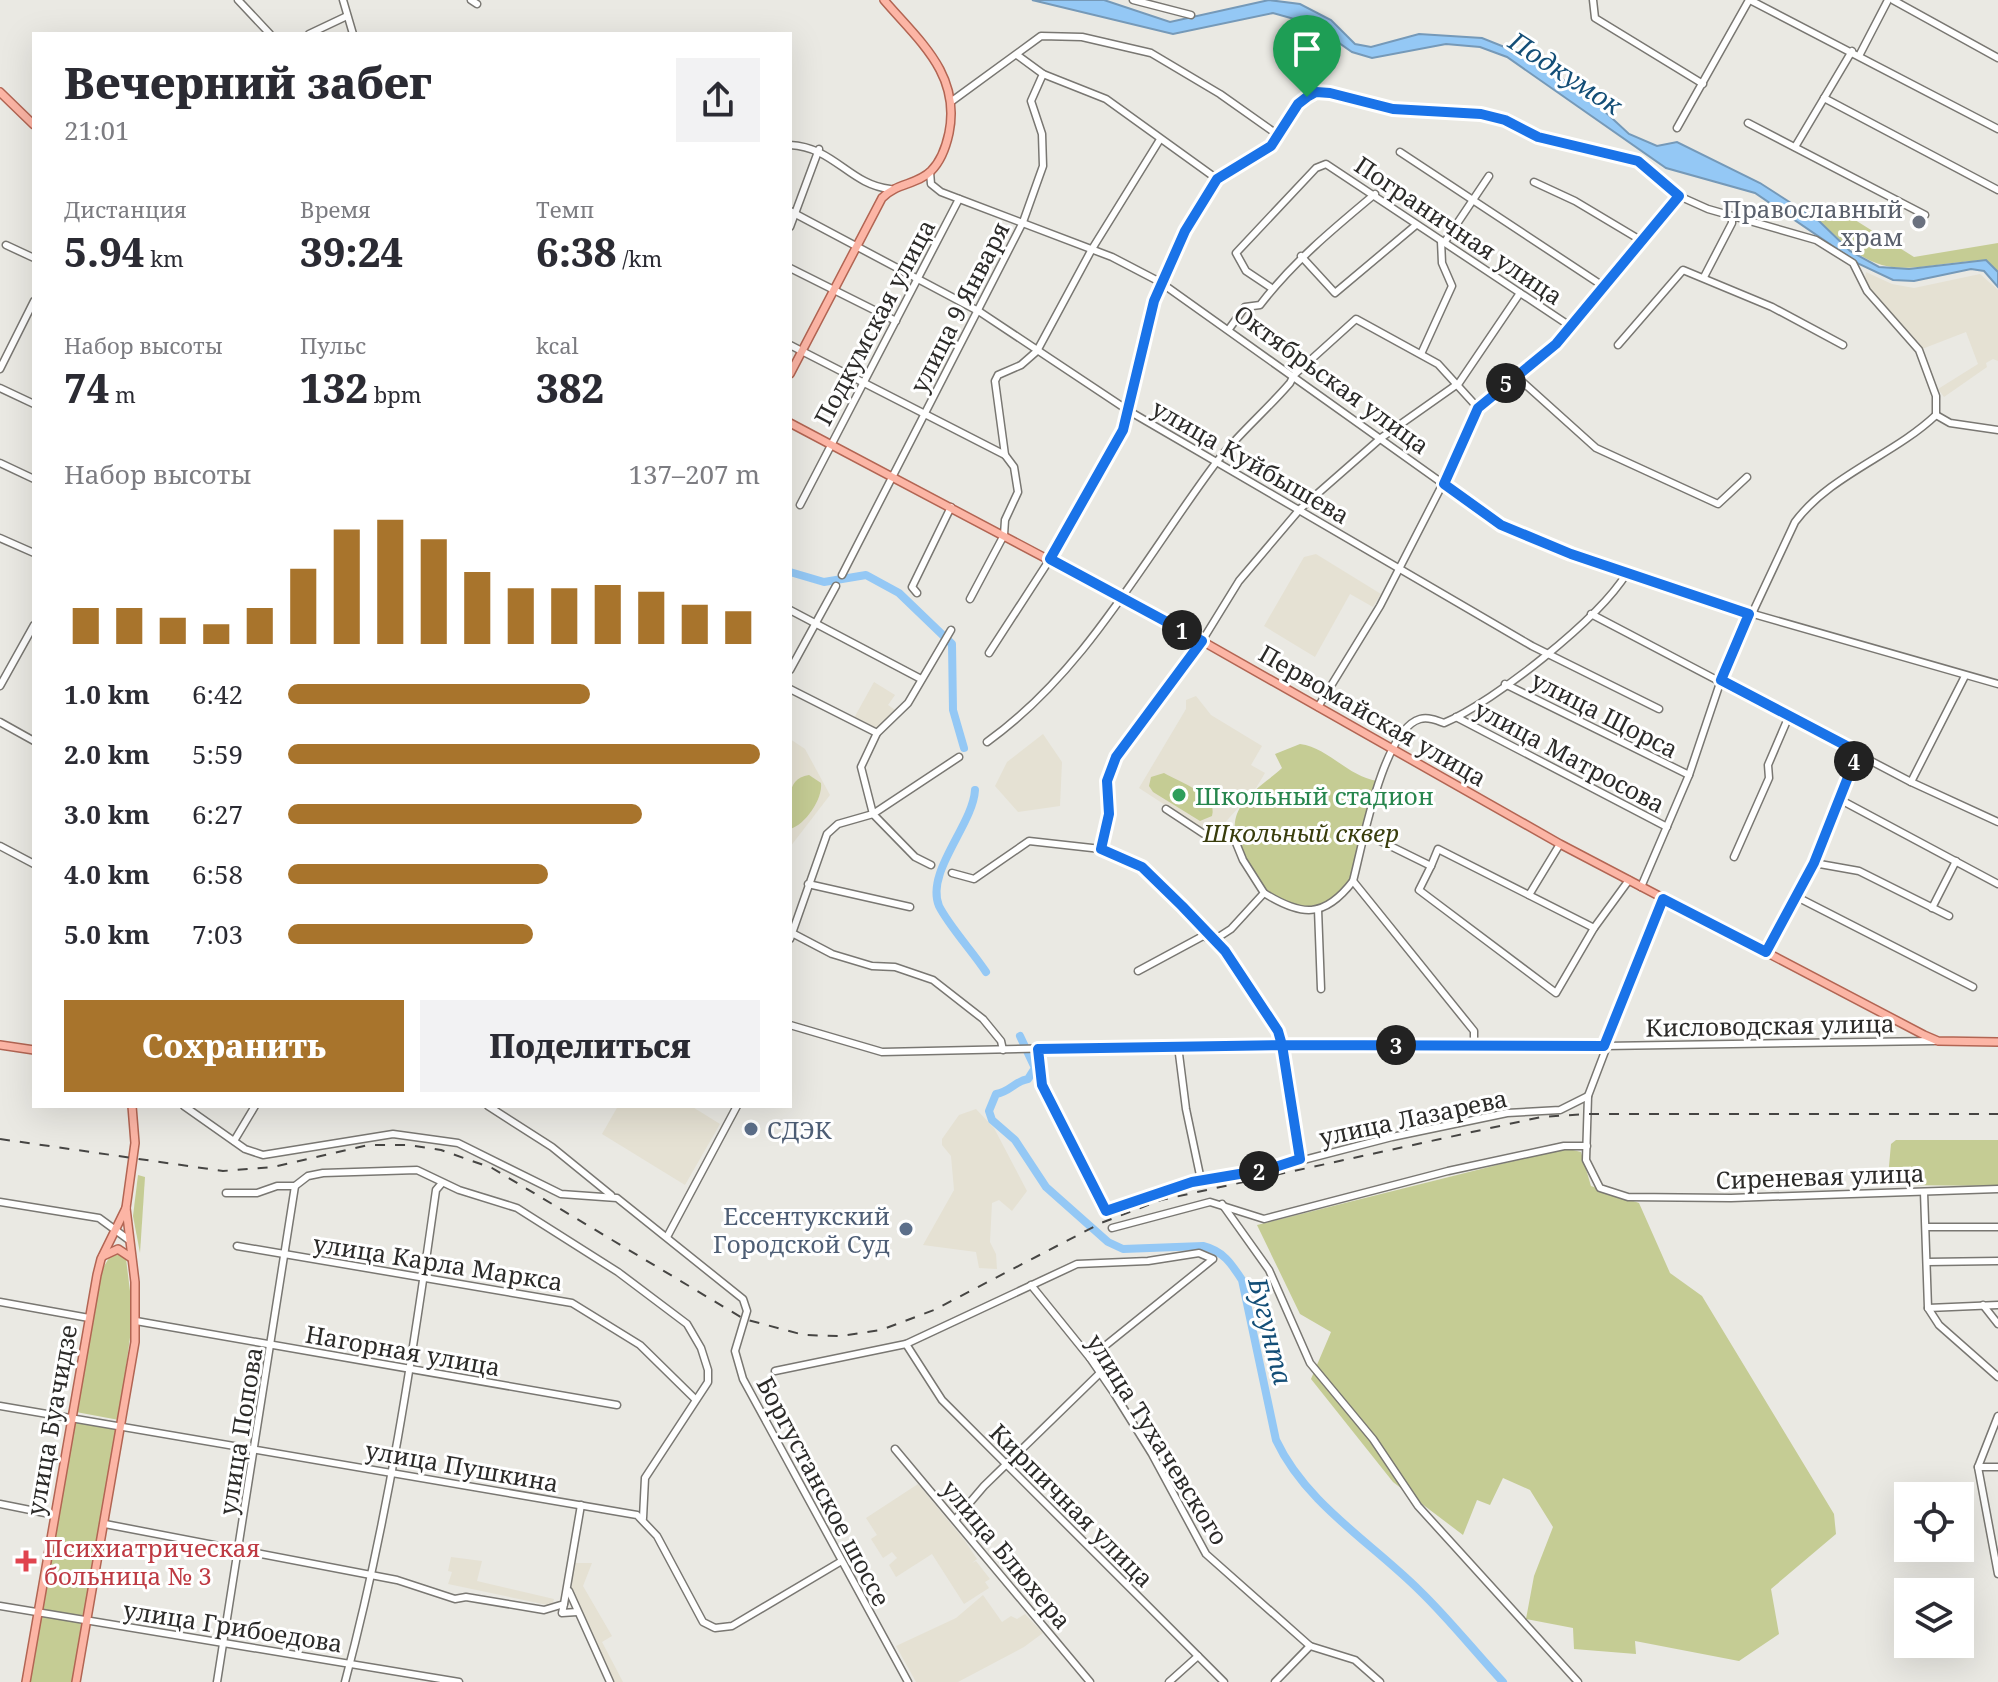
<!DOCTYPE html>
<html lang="ru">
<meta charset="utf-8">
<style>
:root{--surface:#fff;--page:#f2f2f3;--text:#2b2b33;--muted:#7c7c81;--accent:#a8742c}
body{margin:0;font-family:"Noto Serif",serif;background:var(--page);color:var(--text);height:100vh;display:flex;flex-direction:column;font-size:30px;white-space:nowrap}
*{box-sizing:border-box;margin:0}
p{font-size:26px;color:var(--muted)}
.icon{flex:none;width:44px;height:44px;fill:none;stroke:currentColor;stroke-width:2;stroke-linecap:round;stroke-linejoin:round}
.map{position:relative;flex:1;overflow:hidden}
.panel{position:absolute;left:32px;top:32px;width:760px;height:1076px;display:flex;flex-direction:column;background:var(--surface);border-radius:0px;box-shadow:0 8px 32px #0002}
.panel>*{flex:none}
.fabs{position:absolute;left:1894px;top:1482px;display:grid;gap:16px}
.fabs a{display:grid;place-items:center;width:80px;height:80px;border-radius:0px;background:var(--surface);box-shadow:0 8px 32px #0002;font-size:40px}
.pin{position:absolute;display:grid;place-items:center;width:68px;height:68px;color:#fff;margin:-82px -34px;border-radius:50% 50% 50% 0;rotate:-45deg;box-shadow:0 0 8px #0007}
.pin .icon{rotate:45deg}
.km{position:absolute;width:40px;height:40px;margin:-20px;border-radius:50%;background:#222;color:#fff;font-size:22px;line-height:40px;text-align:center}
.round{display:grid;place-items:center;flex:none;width:84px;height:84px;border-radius:0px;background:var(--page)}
.summary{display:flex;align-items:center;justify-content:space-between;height:136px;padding:0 32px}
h1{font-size:44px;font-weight:800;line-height:60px}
.metrics{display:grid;grid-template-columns:repeat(3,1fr);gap:12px;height:136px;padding:8px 32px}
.metrics div{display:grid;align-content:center}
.metrics b{font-size:40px;font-weight:800}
.metrics small{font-size:22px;font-weight:400}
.metrics p{font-size:22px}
.chart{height:224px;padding:16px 32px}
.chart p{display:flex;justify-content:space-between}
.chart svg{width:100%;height:144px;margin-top:8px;stroke:var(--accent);stroke-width:6}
.cta{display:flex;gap:16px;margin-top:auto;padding:16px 32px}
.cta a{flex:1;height:92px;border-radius:0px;background:var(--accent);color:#fff;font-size:32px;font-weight:800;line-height:92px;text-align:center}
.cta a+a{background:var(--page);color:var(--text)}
ul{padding:0 32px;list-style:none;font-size:26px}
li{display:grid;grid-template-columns:128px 96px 1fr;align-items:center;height:60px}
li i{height:20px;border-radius:10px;background:var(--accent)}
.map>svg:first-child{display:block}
</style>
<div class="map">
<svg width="1998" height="1682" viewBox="0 0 1998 1682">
<rect width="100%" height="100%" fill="#eae9e3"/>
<!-- built -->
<g fill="#e5e1d3">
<path d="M1866,272L1892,284L1914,288L1980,274L1998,290V361L1993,359L1986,363L1987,367L1944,397L1938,389L1978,364L1966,332L1922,349L1918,341L1910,344L1864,286Z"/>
<path d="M1316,554L1381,594L1373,607L1350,594L1315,657L1264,626L1304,557Z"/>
<path d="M874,682L895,695L888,705L898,712L878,731L854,718Z"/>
<path d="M1196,696L1211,715L1262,746L1251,765L1265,773L1256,788L1221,827L1202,829L1139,788L1186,709V700Z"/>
<path d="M1043,734L1062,762L1060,806L1018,812L995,786L1007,762Z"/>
<path d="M790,739L805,749L830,795L790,847Z"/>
<path d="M618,1106H691L720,1124L685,1185L602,1134Z"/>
<path d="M976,1109L994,1128L1027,1191L1012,1211L999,1200L992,1203L990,1242L996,1254L997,1269L979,1268L976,1252L923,1245L954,1190L951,1156L942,1145V1139L959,1115Z"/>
<path d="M918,1484L965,1541L977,1559L972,1563L976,1561L990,1579L985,1582L989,1588L964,1604L932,1554L896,1577L889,1565L897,1558L892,1552L883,1558L871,1539L877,1535L866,1518Z"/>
<path d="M451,1557L482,1561L477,1581L554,1599L552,1606L448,1584L452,1572L448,1571Z"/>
<path d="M574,1563H592L583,1586L612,1636L602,1642L623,1682H612L571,1590Z"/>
<path d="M983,1595L1002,1622L1011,1616L1017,1619L1025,1614L1043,1633L1024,1647L958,1682H916L896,1646L956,1618Z"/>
</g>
<!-- green -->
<g fill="#c5cc94">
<path d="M1836,208L1914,257L1998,243V272L1986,260C1901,265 1887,288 1819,221Z"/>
<path d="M1300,744C1329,748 1347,776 1377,781C1371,807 1358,874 1341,892C1294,940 1224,861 1236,817C1242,796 1267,782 1282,768L1275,754Z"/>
<path d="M1164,773C1179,782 1219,795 1212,816L1200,821L1153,792L1149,786L1151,777Z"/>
<path d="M809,775L821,783C823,799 805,825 790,829C790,810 783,778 809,775Z"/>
<path d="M1896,1140H1998V1186L1898,1185L1888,1177L1891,1144Z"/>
<path d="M1565,1148L1581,1152L1591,1186L1639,1203L1670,1273L1702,1296L1834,1514L1836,1534L1771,1589L1779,1634L1739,1661L1635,1641L1636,1654L1574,1649L1573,1628L1526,1619L1534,1576L1553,1527L1530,1490L1503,1478L1490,1505L1477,1500L1463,1535L1393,1482L1311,1379L1331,1332L1300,1314L1257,1225Z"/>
<path d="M138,1175L145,1177L140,1253L133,1216Z"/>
<path d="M112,1253H120L126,1259L133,1315L119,1420L76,1412L100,1273Z"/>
<path d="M74,1420L116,1429L85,1618L41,1610Z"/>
<path d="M40,1616L83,1623L73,1682H29Z"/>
</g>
<!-- water -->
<path fill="#94c8f5" stroke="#7599b8" stroke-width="2" d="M1032,0H1104L1170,22L1269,0L1300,4L1331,20L1355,44L1371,47L1419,34L1482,38L1537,60L1601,108L1629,134L1657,146L1677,142L1760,183L1819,221L1850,251L1879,267L1909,269L1986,260L1998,272V287L1984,271L1971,269L1914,281L1893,280L1859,264L1755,193L1666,168L1507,57L1480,47L1446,44L1372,58L1352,52L1312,24L1273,13L1173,34Z"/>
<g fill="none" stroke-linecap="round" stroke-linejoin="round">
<!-- river -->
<g stroke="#94c8f5" stroke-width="8">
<path d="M790,572L824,582L866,575L899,593L952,644L953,710L964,748"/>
<path d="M975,790C973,825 925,872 939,906C949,926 973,952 986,972"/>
<path d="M1020,1036L1035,1068L1028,1079C1015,1081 1010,1092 996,1094L989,1111L992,1120L1015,1140L1046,1187L1108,1242L1123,1249L1203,1246C1223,1251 1231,1263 1242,1280L1276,1440C1306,1504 1371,1542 1420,1591C1449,1619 1475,1652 1503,1682"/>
</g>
<defs>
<g id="minor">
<path d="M238,0L270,34"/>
<path d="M343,0L353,34"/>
<path d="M471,0L477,4"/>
<path d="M1133,0L1191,15"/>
<path d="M1593,0L1595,18L1703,84"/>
<path d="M1750,0L1998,129"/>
<path d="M1893,0L1998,58"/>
<path d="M309,34L347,16"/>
<path d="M1860,54L1888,0"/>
<path d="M1043,74L1106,99L1217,179"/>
<path d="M1824,98L1998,190"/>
<path d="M952,101L1041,36L1082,37L1151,53L1220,94L1278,135"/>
<path d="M1748,123L1925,215"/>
<path d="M1677,128L1749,0"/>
<path d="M790,145C834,147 850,185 890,189"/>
<path d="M1795,147L1852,51"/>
<path d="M1400,152L1603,286"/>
<path d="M930,172L931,184L941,192L1112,257L1160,282L1501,525L1694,597L1998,684"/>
<path d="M1534,182L1575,201L1642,241"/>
<path d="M790,211L980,312L1129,411L1532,646L1659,709"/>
<path d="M790,227L819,149"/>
<path d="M1444,243L1489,176"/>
<path d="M6,245L34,258"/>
<path d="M1301,256L1335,293L1416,225"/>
<path d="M790,268L896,321"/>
<path d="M1704,277L1732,223V216"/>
<path d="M1270,287L1246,271L1236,253L1316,168L1326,164L1570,326"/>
<path d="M1229,329L1245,307L1260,305C1293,262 1333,229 1375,194"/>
<path d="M790,345L1005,455"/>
<path d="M1618,345L1683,270L1772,307L1843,345"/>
<path d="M1421,354L1452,286L1442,263L1441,241"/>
<path d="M0,369L34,301"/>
<path d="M1517,377L1596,448L1718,504L1747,477"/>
<path d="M0,388L34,404"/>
<path d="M1936,415L1950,423L1998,430"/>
<path d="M0,463L34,479"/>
<path d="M800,505L959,199"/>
<path d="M0,538L34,553"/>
<path d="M842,575L1023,222L1043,166L1042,134L1031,101L1043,74L1017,55"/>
<path d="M917,593L912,587L951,507"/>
<path d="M970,599L1004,535L1005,520L1018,492L1014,467L1005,455L995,381L998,375L1021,365L1037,351L1092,249L1159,141"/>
<path d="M790,610L921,679"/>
<path d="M1591,614L1911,782L1998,822"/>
<path d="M989,653L1050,559L1123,430L1160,282L1204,198L1217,179L1271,146L1298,104L1307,97L1316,92L1330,93L1393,109L1481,114L1505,120L1538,137L1638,161L1679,196"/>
<path d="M790,670L836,586"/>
<path d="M1505,684L1689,775"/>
<path d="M0,686L34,625"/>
<path d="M790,689L877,733"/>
<path d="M1318,707L1380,606L1475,421L1478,408L1556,344L1679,196L1708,209L1816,240L1853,263L1867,291L1919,350L1936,396V415"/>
<path d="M1456,717L1667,827"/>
<path d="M0,722L34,741"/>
<path d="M987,742C1085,672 1144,559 1215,464C1237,435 1266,411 1290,383L1294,375L1356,319L1438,364L1478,408"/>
<path d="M1911,782L1965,676"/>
<path d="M1839,799L1998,884"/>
<path d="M1366,834L1431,866L1419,890L1556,993L1594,928L1629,880"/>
<path d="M0,846L34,864"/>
<path d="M1101,849L1109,814L1107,781L1116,757L1202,641L1239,581L1300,509L1381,438L1459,383L1520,293"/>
<path d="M1734,857L1769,778L1768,765L1789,716"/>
<path d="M1814,863L1859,871L1949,916"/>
<path d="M931,865L915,857L873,814L861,767L877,733L908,703L951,630"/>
<path d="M1431,866L1438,849L1594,928"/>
<path d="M952,873L974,879L1029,841L1101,849L1142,867L1225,951L1278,1031L1300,1159"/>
<path d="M808,884L910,907"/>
<path d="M1641,887L1689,775L1721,680L1795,522C1830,475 1894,455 1936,415"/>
<path d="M1264,893C1301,916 1324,919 1353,881"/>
<path d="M1529,895L1560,844"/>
<path d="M1797,897L1973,987"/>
<path d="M1663,899L1588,1096L1586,1160L1600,1188L1628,1197L1731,1198L1998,1189"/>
<path d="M1932,908L1956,861"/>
<path d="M1318,909L1321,989"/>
<path d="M792,933L832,954L872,966L895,967L933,980L983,1019L1001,1041L1003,1050"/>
<path d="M790,939L827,834L838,824L873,814L959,757"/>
<path d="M1766,952L1814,863L1858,752"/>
<path d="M1138,971L1203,936L1214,940L1231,929L1264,893L1243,860L1232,833L1204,834L1166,809"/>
<path d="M790,1025L882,1052L1203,1045L1604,1046L1934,1041"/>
<path d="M1474,1045V1031L1353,881C1362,847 1383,729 1420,719C1428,717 1436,720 1444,723C1495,701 1598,620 1627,573"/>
<path d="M1178,1046L1186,1109L1201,1180"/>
<path d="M1038,1049L1042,1085L1106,1211L1192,1182L1269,1169L1392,1137L1507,1113L1560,1110L1588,1096"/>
<path d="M184,1106L245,1149L263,1155L393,1134L458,1143L561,1194L617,1198L743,1299L747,1311L735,1351L743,1379L908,1682"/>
<path d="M488,1106L552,1147L611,1195"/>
<path d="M234,1141L255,1106"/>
<path d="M1924,1192L1928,1308L1939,1325L1998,1377"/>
<path d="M226,1193H257L277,1186H295L308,1176L323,1173L417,1170L459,1190L517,1208L618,1272L687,1324L701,1348L708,1370V1382L645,1478L643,1518"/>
<path d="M0,1202L99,1218L129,1240"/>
<path d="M1222,1204L1269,1270L1310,1363L1373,1439L1418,1506L1578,1682"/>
<path d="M1926,1227H1998"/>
<path d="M1112,1228L1210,1202L1264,1219L1448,1171L1564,1146H1587"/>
<path d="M667,1237L737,1106"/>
<path d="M237,1246L572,1303L640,1345L695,1399"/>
<path d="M1927,1262L1998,1261"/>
<path d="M1031,1285L1090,1358L1114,1393L1152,1454L1206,1554L1310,1646L1355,1660L1380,1682"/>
<path d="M0,1302L89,1318"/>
<path d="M1983,1305L1998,1324"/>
<path d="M1928,1308L1998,1305"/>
<path d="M136,1321L617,1405"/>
<path d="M906,1344L942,1400L1224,1682"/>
<path d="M775,1371L906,1344L1077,1264L1148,1261L1199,1253L1213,1259L1090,1358"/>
<path d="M0,1406L637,1515L657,1536L703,1622L715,1628L732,1626L840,1562"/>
<path d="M1998,1416L1978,1467L1998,1574"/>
<path d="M895,1449L1090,1682"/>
<path d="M1978,1467H1998"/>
<path d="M0,1504L55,1515"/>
<path d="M955,1520L984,1486L1100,1373"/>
<path d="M105,1524L397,1580L455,1599L466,1597L544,1610L564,1604L581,1505"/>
<path d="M569,1591L610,1682"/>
<path d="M564,1604L562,1613L577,1612"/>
<path d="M0,1606L459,1682"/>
<path d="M217,1682L295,1186"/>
<path d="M345,1682C388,1521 413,1354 436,1190L442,1183"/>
<path d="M1169,1682L1198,1656"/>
<path d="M1275,1682L1310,1646"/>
</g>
<g id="major">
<path d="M0,92L34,125"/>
<path d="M790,374L882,198C896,183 917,185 931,171C941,161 946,147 949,133C961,74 919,41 884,0"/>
<path d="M790,423L1202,641L1560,844L1924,1035L1938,1041L1998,1042"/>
<path d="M0,1045L34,1050"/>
<path d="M103,1256L118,1249L130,1257"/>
<path d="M26,1682L97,1275L101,1259L126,1208"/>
<path d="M76,1682L135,1342V1282L126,1208L135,1143L132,1106"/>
</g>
</defs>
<!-- minor casing -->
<use href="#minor" stroke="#797772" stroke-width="9"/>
<!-- major casing -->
<use href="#major" stroke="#b26553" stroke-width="10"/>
<!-- minor -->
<use href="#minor" stroke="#fff" stroke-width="6"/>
<!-- major -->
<use href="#major" stroke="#fcb5a5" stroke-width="7"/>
<!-- rail -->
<path stroke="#464543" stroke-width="2" stroke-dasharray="10 10" stroke-linecap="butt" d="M0,1139L223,1171L273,1167L368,1145H409L441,1150L492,1168L744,1319L804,1335L840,1336L881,1330L934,1310L1101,1223L1161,1200L1541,1117L1588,1114H1998"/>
</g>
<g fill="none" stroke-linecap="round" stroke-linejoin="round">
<defs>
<path id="route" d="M1307,97L1298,104L1271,146L1217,179L1185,231L1154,301L1123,430L1050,559L1202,641L1116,757L1107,781L1109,814L1101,849L1142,867L1182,906L1225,951L1278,1031L1282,1045L1300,1159L1269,1169L1192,1182L1106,1211L1042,1085L1038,1049L1282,1045L1604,1046L1663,899L1766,952L1814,863L1858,752L1721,680L1749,614L1571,554L1501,525L1444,484L1478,408L1556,344L1679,196L1638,161L1538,137L1505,120L1481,114L1393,109L1330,93L1316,92L1307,97"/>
</defs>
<!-- route casing -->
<use href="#route" stroke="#fff" stroke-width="16"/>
<!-- route -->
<use href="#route" stroke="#1a73e8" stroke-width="10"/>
</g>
<!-- markers -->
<circle fill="#6b7280" stroke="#fff" stroke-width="3" cx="1919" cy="222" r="8"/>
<circle fill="#2e9e5b" stroke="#fff" stroke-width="3" cx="1179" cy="795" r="8"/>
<g fill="#5c6f8a" stroke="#fff" stroke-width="3">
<circle cx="751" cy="1129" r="8"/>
<circle cx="906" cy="1229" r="8"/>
</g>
<path fill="#e0444e" stroke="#fff" stroke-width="3" d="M22 1549h8v8h8v8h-8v8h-8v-8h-8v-8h8z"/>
<g text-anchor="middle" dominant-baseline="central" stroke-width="6" stroke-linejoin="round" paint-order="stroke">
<!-- worship labels -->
<g font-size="24" fill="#5b616d" stroke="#fff" text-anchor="end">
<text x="1903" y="208">Православный<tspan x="1903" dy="28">храм</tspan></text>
</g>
<!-- street labels -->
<g font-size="24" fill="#2c2b29" stroke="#fff">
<text transform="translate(1459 230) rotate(34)">Пограничная улица</text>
<text transform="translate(959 307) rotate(-63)">улица 9 Января</text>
<text transform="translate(874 322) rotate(-62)">Подкумская улица</text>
<text transform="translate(1332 379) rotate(36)">Октябрьская улица</text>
<text transform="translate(1251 461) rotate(30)">улица Куйбышева</text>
<text transform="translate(1605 714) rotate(27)">улица Щорса</text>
<text transform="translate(1373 715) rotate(30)">Первомайская улица</text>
<text transform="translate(1570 756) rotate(28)">улица Матросова</text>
<text transform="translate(1770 1025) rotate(-1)">Кисловодская улица</text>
<text transform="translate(1413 1117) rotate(-12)">улица Лазарева</text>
<text transform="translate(1820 1176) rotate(-2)">Сиреневая улица</text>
<text transform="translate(438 1262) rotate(9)">улица Карла Маркса</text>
<text transform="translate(403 1350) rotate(10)">Нагорная улица</text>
<text transform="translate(51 1420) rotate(-80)">улица Буачидзе</text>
<text transform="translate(240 1431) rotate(-81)">улица Попова</text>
<text transform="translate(1158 1439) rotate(58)">улица Тухачевского</text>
<text transform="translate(462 1466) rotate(10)">улица Пушкина</text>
<text transform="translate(824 1491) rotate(62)">Боргустанское шоссе</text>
<text transform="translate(1072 1505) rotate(45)">Кирпичная улица</text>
<text transform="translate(1007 1554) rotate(50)">улица Блюхера</text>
<text transform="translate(233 1626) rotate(9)">улица Грибоедова</text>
</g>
<!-- leisure labels -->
<g font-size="24" fill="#27864d" stroke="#fff" text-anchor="start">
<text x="1195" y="795">Школьный стадион</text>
</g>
<!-- park labels -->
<g font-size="24" font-style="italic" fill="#393d0c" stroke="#fff">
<text x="1301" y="832">Школьный сквер</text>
</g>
<!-- service labels -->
<g font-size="24" fill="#4e5e75" stroke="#fff" text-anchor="start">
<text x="767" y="1129">СДЭК</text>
<text x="890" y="1215" text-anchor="end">Ессентукский<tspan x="890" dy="28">Городской Суд</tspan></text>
</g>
<!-- health labels -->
<g font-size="24" fill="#be3a42" stroke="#fff" text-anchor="start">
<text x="44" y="1547">Психиатрическая<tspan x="44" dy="28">больница № 3</tspan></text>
</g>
<!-- water labels -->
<g font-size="26" font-style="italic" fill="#134e77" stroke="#fff">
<text transform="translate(1566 73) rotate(33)">Подкумок</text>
<text transform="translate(1271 1331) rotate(76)">Бугунта</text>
</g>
</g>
</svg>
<div class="fabs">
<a><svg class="icon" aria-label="locate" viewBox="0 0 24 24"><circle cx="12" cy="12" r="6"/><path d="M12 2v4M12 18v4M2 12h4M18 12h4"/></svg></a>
<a><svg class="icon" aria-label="layers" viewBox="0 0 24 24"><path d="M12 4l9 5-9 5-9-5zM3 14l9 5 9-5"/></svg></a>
</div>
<div class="pin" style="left:1307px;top:97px;background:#1e9e55"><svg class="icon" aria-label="arrive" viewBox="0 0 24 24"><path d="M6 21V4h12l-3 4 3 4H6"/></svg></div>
<b class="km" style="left:1182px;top:630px">1</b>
<b class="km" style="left:1259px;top:1171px">2</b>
<b class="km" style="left:1396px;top:1045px">3</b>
<b class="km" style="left:1854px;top:761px">4</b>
<b class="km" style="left:1506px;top:383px">5</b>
<section class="panel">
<div class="summary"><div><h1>Вечерний забег</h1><p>21:01</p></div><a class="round"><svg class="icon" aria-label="share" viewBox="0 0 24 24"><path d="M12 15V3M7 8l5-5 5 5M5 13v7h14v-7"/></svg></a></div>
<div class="metrics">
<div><p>Дистанция</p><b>5.94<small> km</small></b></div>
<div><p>Время</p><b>39:24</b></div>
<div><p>Темп</p><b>6:38<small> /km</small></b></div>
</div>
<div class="metrics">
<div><p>Набор высоты</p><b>74<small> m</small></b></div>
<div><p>Пульс</p><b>132<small> bpm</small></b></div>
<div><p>kcal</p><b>382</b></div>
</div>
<div class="chart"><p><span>Набор высоты</span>137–207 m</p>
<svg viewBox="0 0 160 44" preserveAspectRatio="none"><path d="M5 44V33M15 44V33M25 44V36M35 44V38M45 44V33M55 44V21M65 44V9M75 44V6M85 44V12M95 44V22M105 44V27M115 44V27M125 44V26M135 44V28M145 44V32M155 44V34"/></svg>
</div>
<ul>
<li><b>1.0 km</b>6:42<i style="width:64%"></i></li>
<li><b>2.0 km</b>5:59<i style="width:100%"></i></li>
<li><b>3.0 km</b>6:27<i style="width:75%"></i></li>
<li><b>4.0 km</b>6:58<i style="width:55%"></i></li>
<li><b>5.0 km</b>7:03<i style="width:52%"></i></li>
</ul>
<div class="cta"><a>Сохранить</a><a>Поделиться</a></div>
</section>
</div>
